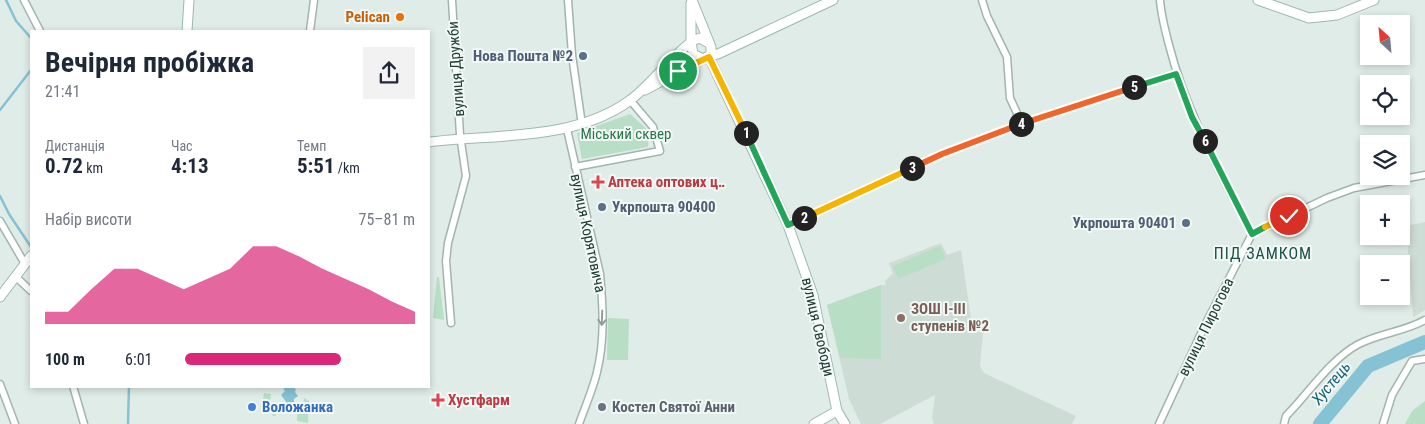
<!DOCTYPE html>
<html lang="uk">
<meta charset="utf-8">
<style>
:root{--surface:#fff;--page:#f2f2f3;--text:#1f2937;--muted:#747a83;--accent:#db2777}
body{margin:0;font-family:"Roboto Condensed",sans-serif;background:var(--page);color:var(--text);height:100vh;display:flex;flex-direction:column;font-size:19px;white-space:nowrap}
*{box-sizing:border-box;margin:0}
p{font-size:16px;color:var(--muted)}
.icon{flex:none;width:28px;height:28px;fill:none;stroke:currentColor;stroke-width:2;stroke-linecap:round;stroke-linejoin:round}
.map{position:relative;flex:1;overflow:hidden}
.sheet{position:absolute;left:30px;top:30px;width:400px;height:358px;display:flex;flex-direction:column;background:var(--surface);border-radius:0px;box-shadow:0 2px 8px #0003}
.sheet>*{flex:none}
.needle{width:32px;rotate:334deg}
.buttons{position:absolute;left:1360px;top:15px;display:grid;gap:10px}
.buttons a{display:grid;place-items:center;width:50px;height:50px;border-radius:0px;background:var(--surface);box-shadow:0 2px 8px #0003;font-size:25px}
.pin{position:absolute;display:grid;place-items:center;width:42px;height:42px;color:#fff;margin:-21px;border:2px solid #fff;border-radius:50%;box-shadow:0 1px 5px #0007}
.km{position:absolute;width:25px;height:25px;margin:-12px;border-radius:50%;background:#222;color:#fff;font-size:14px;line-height:25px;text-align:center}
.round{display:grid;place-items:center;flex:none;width:52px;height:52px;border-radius:0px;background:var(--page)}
.overview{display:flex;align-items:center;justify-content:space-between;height:85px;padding:0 15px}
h1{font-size:28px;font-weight:700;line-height:38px}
.figures{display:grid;grid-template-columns:repeat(3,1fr);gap:8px;height:85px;padding:5px 15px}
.figures div{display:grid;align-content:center}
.figures b{font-size:21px;font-weight:700}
.figures small{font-size:14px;font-weight:400}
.figures p{font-size:14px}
.chart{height:140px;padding:10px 15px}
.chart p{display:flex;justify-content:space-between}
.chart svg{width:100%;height:90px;margin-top:5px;fill:var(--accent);opacity:.7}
ul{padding:0 15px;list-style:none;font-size:16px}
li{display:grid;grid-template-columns:80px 60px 1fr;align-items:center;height:38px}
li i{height:12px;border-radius:6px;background:var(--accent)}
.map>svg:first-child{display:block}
</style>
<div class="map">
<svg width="1425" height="424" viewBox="0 0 1425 424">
<rect width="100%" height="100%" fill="#e0ece7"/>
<!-- built -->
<g fill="#cedcd6">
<path d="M1425,222V310L1413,317L1406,226Z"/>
<path d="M941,243L947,255L961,250L973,332H983L980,366L984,373L1076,416L1072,424H934L932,418L935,395L880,424H861L849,399L827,305L881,285H886L885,281L893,273L889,263Z"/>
</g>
<!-- green -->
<g fill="#b8dec5">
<path d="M630,114L649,131L648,147L582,159L577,133Z"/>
<path d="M940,246L946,259L898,279L893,266Z"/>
<path d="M437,277H439L444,320L433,318Z"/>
<path d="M881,285V359L840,358L827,305Z"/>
<path d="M608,318L629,319L628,360H607Z"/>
<path d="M264,393L271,394L270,402L276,416H273L266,400L263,399Z"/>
<path d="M304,398L309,401L308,423L297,421V414L303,410Z"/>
<path d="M1425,401V424H1405L1412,411Z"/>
</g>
<!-- water -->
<path fill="#85c2d3" d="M289,386L296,389L295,392L298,396L294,399V402L287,403L281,395L285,391L283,389Z"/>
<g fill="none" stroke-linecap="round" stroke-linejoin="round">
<!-- stream -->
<g stroke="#85c2d3" stroke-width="2.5">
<path d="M6,0L16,21L31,38"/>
<path d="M0,110L31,70"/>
<path d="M0,196L9,214L31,247"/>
<path d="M128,424L129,386"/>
</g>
<!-- river -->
<path stroke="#85c2d3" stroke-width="14" d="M1320,424L1368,366L1425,342"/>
<defs>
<g id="street">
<path d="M24,0L40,31"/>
<path d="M568,0L572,55L582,125"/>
<path d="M982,0L987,16L1007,57L1010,98L1022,124"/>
<path d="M1160,0C1161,15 1165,30 1169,45C1186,112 1220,172 1252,234"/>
<path d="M310,31L314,0"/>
<path d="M567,129L600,274C603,306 605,340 597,372C593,389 585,407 579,424"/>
<path d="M575,167L660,151L653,127L630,100"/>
<path d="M0,221L25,264"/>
<path d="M788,225L942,154L1022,124L1177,73"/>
<path d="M16,277L31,291"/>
<path d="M451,323L446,261L448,243L466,176L460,135L452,0"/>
<path d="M0,384L15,424"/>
<path d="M73,386L84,424"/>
<path d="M1159,424L1205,325L1252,234L1327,198L1354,188L1425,175"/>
<path d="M1284,424L1286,416C1308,394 1330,360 1357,345C1379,333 1404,332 1425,320"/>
<path d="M1383,424L1392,395L1412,361L1425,359"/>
</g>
<g id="secondary">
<path d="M692,0L711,47V55L703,59L693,54L691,41L700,38L707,42"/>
<path d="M1258,0L1309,18L1337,15L1374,0"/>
<path d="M187,31L189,0"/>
<path d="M691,41V3"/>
<path d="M711,55L718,54L833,0"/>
<path d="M709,57L788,225L813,295L837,411L845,424"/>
<path d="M645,90L703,59"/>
<path d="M429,142C494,134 574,141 629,101C651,85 668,60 690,43"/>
<path d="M0,297L31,256"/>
<path d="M814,424L837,411"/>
</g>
</defs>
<!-- street casing -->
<use href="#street" stroke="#a3b4af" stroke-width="9"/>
<!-- secondary casing -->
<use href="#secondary" stroke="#9eb8b1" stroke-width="11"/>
<!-- street -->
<use href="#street" stroke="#fff" stroke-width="6"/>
<!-- secondary -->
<use href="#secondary" stroke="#fff" stroke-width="9"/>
</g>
<!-- one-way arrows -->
<defs><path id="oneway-shaft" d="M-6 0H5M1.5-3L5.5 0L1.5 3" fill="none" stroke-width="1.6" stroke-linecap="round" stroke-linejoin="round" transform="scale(1.25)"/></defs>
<use stroke="#909e9b" href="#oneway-shaft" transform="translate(602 318) rotate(92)"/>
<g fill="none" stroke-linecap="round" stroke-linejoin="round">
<defs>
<path id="split-1" d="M678,71L709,57L746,133"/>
<path id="split-2" d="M746,133L788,225L804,218"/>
<path id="split-3" d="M804,218L912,168"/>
<path id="split-4" d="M912,168L942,154L1021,124"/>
<path id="split-5" d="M1021,124L1134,87"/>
<path id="split-6" d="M1134,87L1176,74L1192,117L1205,141"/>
<path id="split-7" d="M1205,141L1252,234L1265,227"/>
<path id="split-8" d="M1265,227L1289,216"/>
</defs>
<!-- split-1 casing -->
<use href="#split-1" stroke="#fff" stroke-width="10"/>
<!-- split-2 casing -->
<use href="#split-2" stroke="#fff" stroke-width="10"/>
<!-- split-3 casing -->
<use href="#split-3" stroke="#fff" stroke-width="10"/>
<!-- split-4 casing -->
<use href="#split-4" stroke="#fff" stroke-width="10"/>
<!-- split-5 casing -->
<use href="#split-5" stroke="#fff" stroke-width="10"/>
<!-- split-6 casing -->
<use href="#split-6" stroke="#fff" stroke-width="10"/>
<!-- split-7 casing -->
<use href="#split-7" stroke="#fff" stroke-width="10"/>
<!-- split-8 casing -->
<use href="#split-8" stroke="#fff" stroke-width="10"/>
<!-- split-1 -->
<use href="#split-1" stroke="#f5b400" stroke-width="6"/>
<!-- split-2 -->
<use href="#split-2" stroke="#22a559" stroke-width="6"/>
<!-- split-3 -->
<use href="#split-3" stroke="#f5b400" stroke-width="6"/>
<!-- split-4 -->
<use href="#split-4" stroke="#f0652b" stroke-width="6"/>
<!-- split-5 -->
<use href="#split-5" stroke="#f0652b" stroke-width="6"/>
<!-- split-6 -->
<use href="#split-6" stroke="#22a559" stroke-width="6"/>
<!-- split-7 -->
<use href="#split-7" stroke="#22a559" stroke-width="6"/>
<!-- split-8 -->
<use href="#split-8" stroke="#f5b400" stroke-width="6"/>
</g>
<!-- markers -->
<circle fill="#e8710a" stroke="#f1f8f5" stroke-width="2" cx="400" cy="17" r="5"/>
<g fill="#5c6f8a" stroke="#f1f8f5" stroke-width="2">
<circle cx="583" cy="56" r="5"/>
<circle cx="602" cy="207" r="5"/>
<circle cx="1186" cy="223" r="5"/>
</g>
<g fill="#e0444e" stroke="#f1f8f5" stroke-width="2">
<path d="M595.5 174.5h5v5h5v5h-5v5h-5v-5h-5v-5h5z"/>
<path d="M435.5 392.5h5v5h5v5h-5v5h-5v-5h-5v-5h5z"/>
</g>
<circle fill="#8d6e63" stroke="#f1f8f5" stroke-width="2" cx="901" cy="318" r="5"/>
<circle fill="#3f7fe0" stroke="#f1f8f5" stroke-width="2" cx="252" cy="407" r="5"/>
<circle fill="#6b7280" stroke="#f1f8f5" stroke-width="2" cx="602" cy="407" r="5"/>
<g text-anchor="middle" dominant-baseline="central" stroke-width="4" stroke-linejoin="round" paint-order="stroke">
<!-- food labels -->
<g font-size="15" font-weight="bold" fill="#c56008" stroke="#f1f8f5" text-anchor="end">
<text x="390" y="17">Pelican</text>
</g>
<!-- service labels -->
<g font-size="15" font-weight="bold" fill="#4e5e75" stroke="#f1f8f5" text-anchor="end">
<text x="573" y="56">Нова Пошта №2</text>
<text x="612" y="207" text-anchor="start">Укрпошта 90400</text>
<text x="1176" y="223">Укрпошта 90401</text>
</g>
<!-- street labels -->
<g font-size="15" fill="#203d37" stroke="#f1f8f5">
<text transform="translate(456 69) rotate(-94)">вулиця Дружби</text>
<text transform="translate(588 233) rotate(78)">вулиця Корятовича</text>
<text transform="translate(818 327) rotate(77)">вулиця Свободи</text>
<text transform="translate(1206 327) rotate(-64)">вулиця Пирогова</text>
</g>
<!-- park labels -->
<g font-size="15" fill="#29754c" stroke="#f1f8f5">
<text x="626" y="134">Міський сквер</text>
</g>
<!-- health labels -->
<g font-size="15" font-weight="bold" fill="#be3a42" stroke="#f1f8f5" text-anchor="start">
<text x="608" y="182">Аптека оптових ц‥</text>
<text x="448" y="400">Хустфарм</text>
</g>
<!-- education labels -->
<g font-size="15" font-weight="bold" fill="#785e54" stroke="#f1f8f5" text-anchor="start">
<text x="911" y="309">ЗОШ І-ІІІ<tspan x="911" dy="17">ступенів №2</tspan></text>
</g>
<!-- shop labels -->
<g font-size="15" font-weight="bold" fill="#366cbe" stroke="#f1f8f5" text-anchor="start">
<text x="262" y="407">Воложанка</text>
</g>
<!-- worship labels -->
<g font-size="15" font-weight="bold" fill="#5b616d" stroke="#f1f8f5" text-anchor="start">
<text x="612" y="407">Костел Святої Анни</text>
</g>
<!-- neighbourhood labels -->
<g font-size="16" letter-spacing="1" fill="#1b5047" stroke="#f1f8f5">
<text x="1263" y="253">ПІД ЗАМКОМ</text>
</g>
<!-- water labels -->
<g font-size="16" font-style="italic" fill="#18637b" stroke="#f1f8f5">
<text transform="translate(1331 383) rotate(-50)">Хустець</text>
</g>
</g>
</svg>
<div class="buttons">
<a><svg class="needle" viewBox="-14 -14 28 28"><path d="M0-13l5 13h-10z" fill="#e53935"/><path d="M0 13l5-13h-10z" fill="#747a83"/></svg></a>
<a><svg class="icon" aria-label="locate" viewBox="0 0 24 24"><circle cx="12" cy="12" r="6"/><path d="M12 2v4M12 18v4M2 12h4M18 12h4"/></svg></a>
<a><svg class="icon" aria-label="layers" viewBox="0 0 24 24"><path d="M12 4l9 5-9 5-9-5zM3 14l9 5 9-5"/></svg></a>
<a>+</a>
<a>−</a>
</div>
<div class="pin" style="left:678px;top:71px;background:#1e9e55"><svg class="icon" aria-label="arrive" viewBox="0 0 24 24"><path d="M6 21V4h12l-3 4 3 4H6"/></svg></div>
<div class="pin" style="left:1289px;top:216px;background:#d93025"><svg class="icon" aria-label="check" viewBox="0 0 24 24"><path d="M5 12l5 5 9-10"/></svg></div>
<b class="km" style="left:746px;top:133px">1</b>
<b class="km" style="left:804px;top:218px">2</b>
<b class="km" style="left:912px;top:168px">3</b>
<b class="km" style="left:1021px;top:124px">4</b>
<b class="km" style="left:1134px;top:87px">5</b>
<b class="km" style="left:1205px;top:141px">6</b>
<section class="sheet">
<div class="overview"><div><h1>Вечірня пробіжка</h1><p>21:41</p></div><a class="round"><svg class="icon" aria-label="share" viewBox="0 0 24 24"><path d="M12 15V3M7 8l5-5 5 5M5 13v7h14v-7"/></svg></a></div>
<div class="figures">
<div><p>Дистанція</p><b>0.72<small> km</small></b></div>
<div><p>Час</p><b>4:13</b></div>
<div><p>Темп</p><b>5:51<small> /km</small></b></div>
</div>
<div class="chart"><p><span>Набір висоти</span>75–81 m</p>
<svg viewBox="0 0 160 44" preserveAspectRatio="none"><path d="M0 44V38L10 38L20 27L30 17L40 17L50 22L60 27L70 22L80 17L90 6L100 6L110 11L120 17L130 22L140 27L150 33L160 38V44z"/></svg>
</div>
<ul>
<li><b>100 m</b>6:01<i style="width:68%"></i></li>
</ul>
</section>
</div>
